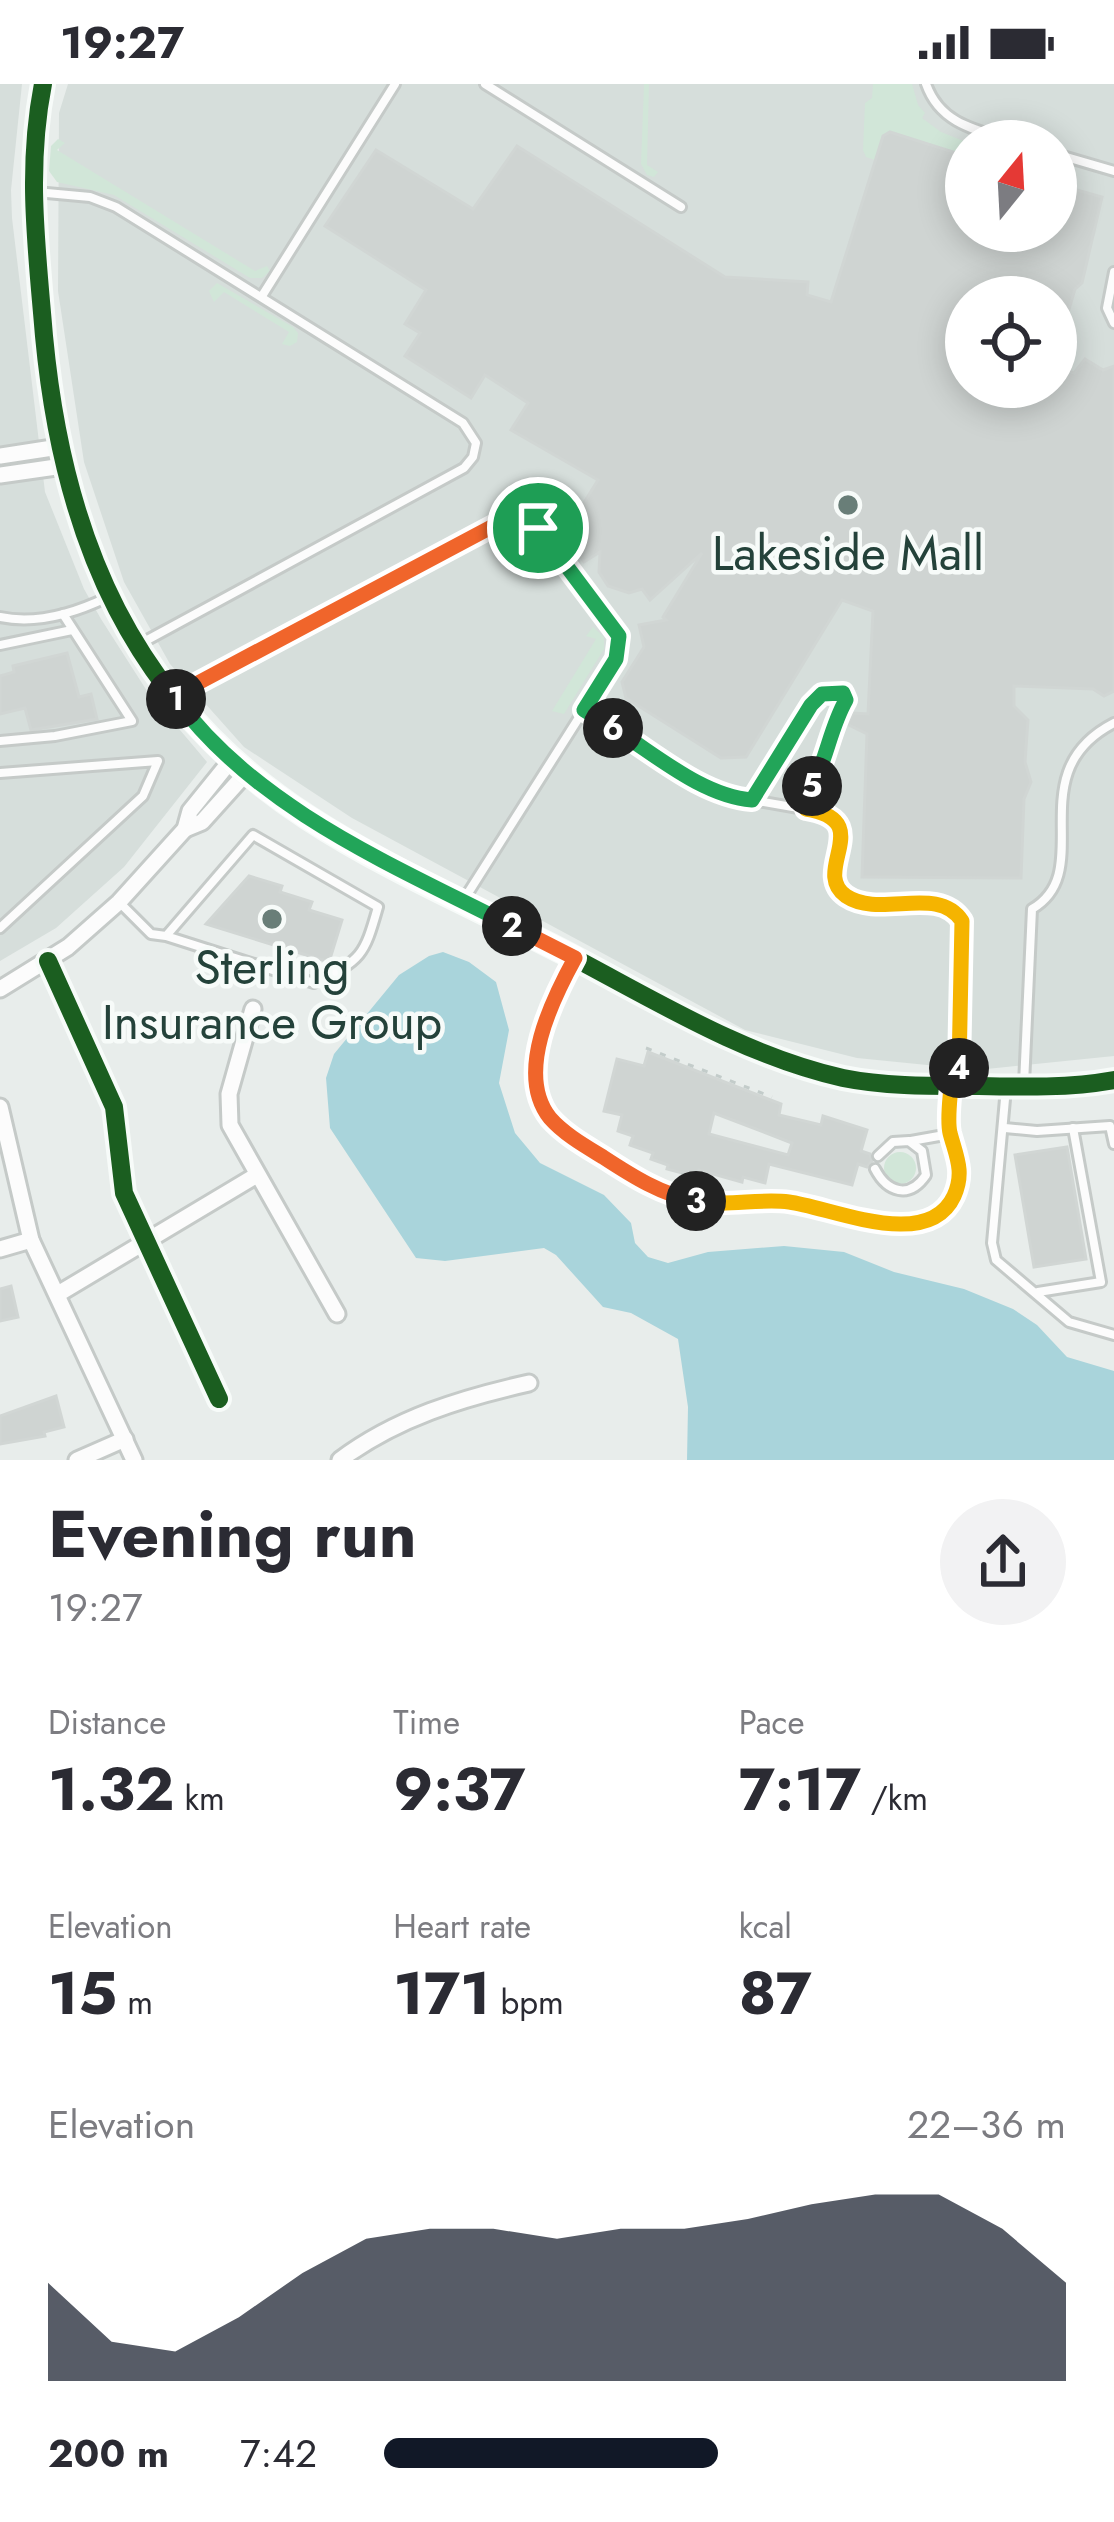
<!DOCTYPE html>
<meta charset="utf-8">
<style>
:root{--surface:#fff;--page:#f2f2f3;--text:#2b2b33;--muted:#7c7c81;--accent:#111827}
body{margin:0;font-family:Jost,sans-serif;background:var(--page);color:var(--text);height:100vh;display:flex;flex-direction:column;font-size:45px;white-space:nowrap}
*{box-sizing:border-box;margin:0}
p{font-size:39px;color:var(--muted)}
.icon{flex:none;width:66px;height:66px;fill:none;stroke:currentColor;stroke-width:2;stroke-linecap:round;stroke-linejoin:round}
.map{position:relative;height:1376px;overflow:hidden}
.drawer{display:flex;flex-direction:column;background:var(--surface);flex:1}
.drawer>*{flex:none}
.needle{width:78px;rotate:18deg}
.buttons{position:absolute;left:945px;top:36px;display:grid;gap:24px}
.buttons a{display:grid;place-items:center;width:132px;height:132px;border-radius:50%;background:var(--surface);box-shadow:0 6px 30px #0003;font-size:60px}
.pin{position:absolute;display:grid;place-items:center;width:102px;height:102px;color:#fff;margin:-51px;border:6px solid #fff;border-radius:50%;box-shadow:0 3px 12px #0007}
.km{position:absolute;width:60px;height:60px;margin:-30px;border-radius:50%;background:#222;color:#fff;font-size:33px;line-height:60px;text-align:center}
.round{display:grid;place-items:center;flex:none;width:126px;height:126px;border-radius:63px;background:var(--page)}
.summary{display:flex;align-items:center;justify-content:space-between;height:204px;padding:0 48px}
h1{font-size:66px;font-weight:700;line-height:90px}
.stats{display:grid;grid-template-columns:repeat(3,1fr);gap:18px;height:204px;padding:12px 48px}
.stats div{display:grid;align-content:center}
.stats b{font-size:60px;font-weight:700}
.stats small{font-size:33px;font-weight:400}
.stats p{font-size:33px}
.chart{height:336px;padding:24px 48px}
.chart p{display:flex;justify-content:space-between}
.chart svg{width:100%;height:216px;margin-top:12px;fill:var(--accent);opacity:.7}
ul{padding:0 48px;list-style:none;font-size:39px}
li{display:grid;grid-template-columns:192px 144px 1fr;align-items:center;height:90px}
li i{height:30px;border-radius:15px;background:var(--accent)}
.status{display:flex;justify-content:space-between;align-items:center;height:84px;padding:0 60px;background:var(--surface);direction:ltr}
.status svg{height:33px;fill:currentColor}
.map>svg:first-child{display:block}
</style>
<div class="status"><b>19:27</b><svg viewBox="0 0 49 12"><path d="M0 12V9h3v3zM5 12V6h3v6zM10 12V3h3v9zM15 12V0h3v12zM26 1h20v11H26zM47 4h2v5h-2z"/></svg></div>
<div class="map">
<svg width="1114" height="1376" viewBox="0 0 1114 1376">
<rect width="100%" height="100%" fill="#e8edeb"/>
<!-- built -->
<g fill="#d6dedb" fill-rule="evenodd">
<path d="M0,0H22L11,106L12,134L45,408L84,505L101,535L147,607L207,678L124,783L56,844L0,877Z"/>
<path d="M68,0H1114V972L977,986L857,974L745,946L352,734L244,663L170,580L124,498L84,378L58,207L59,29ZM966,57H1056V147H966ZM966,213H1056V303H966Z"/>
</g>
<!-- green -->
<g fill="#d1e6d8">
<path d="M644,0H649L647,81L658,88L654,93L647,91L641,80Z"/>
<path d="M873,0H912L918,21L925,29L922,34L941,48L966,58V72L890,48L883,52L875,76L866,73L863,66L865,19L872,14Z"/>
<path d="M58,55L65,59L57,66L255,187L267,182L270,187L262,194H250L114,111L57,98L49,87L51,62Z"/>
<path d="M217,199L293,243L298,249L297,258L290,262L282,260L289,248L224,208L214,218L209,207Z"/>
<path d="M593,543L604,553V565L564,630L552,627L596,555L586,552Z"/>
<circle cx="900" cy="1084" r="16"/>
</g>
<!-- water -->
<path fill="#a9d4db" d="M443,868L469,878L496,898L509,946L499,999L515,1049L540,1079L604,1111L631,1139L635,1159L648,1173L668,1179L708,1168L784,1162L844,1168L894,1188L964,1205L1013,1225L1037,1241L1067,1273L1114,1287V1376H687L688,1323L678,1255L631,1229L603,1223L556,1171L544,1164L445,1177L416,1174L330,1044L326,994L334,970L399,891L429,872Z"/>
<!-- building -->
<g fill="#cfd4d2" stroke="#d1d6d4" stroke-width="3" fill-rule="evenodd">
<path d="M890,48L966,72V147H1056V100L1102,113L1082,199L1075,205L1059,259L1056,213H966V303H1056V283L1074,289L1085,275L1103,286L1114,282V607L1104,612L1093,605L1014,602V622L1028,636L1025,678L1031,698L1024,715L1021,794L862,793L867,650L847,640L853,629L868,630L873,527L842,516L746,673L721,674L626,614L622,598L644,563L639,541L666,536L663,533L702,469L650,516L642,505L629,509L608,502L599,488L600,468L584,478L573,461L582,456L567,446L598,396L511,346L528,319L485,291L471,314L405,272L420,249L405,240L426,206L325,142L376,66L473,125L517,62L725,193L808,198L807,211L831,218L883,52Z"/>
<path d="M67,569L79,613L91,610L97,635L31,646L25,624L0,630V592L14,588L13,582Z"/>
<path d="M249,792L282,802L280,808L312,818L309,826L342,836L329,878L206,840Z"/>
<path d="M648,968L781,1020L779,1031L821,1041L823,1032L867,1046L861,1067L870,1070L872,1077L867,1083L858,1080L852,1101L769,1080L765,1099L743,1093L742,1098L699,1086L697,1093L667,1085L668,1081L651,1075L653,1069L630,1061L633,1052L618,1047L622,1031L604,1027L617,975L644,982ZM714,1029L792,1059L788,1071L709,1050Z"/>
<path d="M1067,1063L1086,1175L1034,1183L1015,1071Z"/>
<path d="M11,1202L18,1233L0,1237V1205Z"/>
<path d="M56,1312L64,1343L44,1348L45,1352L0,1360V1332Z"/>
</g>
<g fill="none" stroke-linecap="round" stroke-linejoin="round">
<defs>
<g id="service">
<path d="M485,0L681,123"/>
<path d="M926,0C940,40 976,46 1013,57"/>
<path d="M1056,70L1114,87"/>
<path d="M36,108L90,113L116,123L463,339L476,359L473,373L464,384L138,561"/>
<path d="M1114,188L1107,224L1114,239"/>
<path d="M262,212L395,0"/>
<path d="M0,533C37,541 75,529 108,513"/>
<path d="M0,561L72,546"/>
<path d="M175,615L196,600L497,440L515,435L531,439L601,527L621,559L616,575L463,817"/>
<path d="M584,626L723,711L827,729C850,745 837,775 837,799L850,814L937,820L959,831L964,845L958,1001"/>
<path d="M0,657L55,652L132,637L63,530"/>
<path d="M0,689L158,677L143,712L0,844"/>
<path d="M752,716L810,621L822,610L843,609L846,616L828,653L806,725"/>
<path d="M120,819L151,850L166,852L253,751L378,823C364,872 362,876 314,899L166,852"/>
<path d="M575,874C552,917 514,994 553,1037C569,1054 592,1066 612,1079C643,1099 676,1117 713,1120C737,1123 762,1116 786,1118C834,1122 902,1164 944,1126C959,1113 963,1084 958,1066C957,1060 952,1055 950,1049C947,1036 951,1017 951,1004"/>
<path d="M1024,1000L1032,825C1099,786 1017,689 1114,639"/>
<path d="M1006,1004L992,1159L996,1176L1069,1238L1114,1251"/>
<path d="M1005,1044L1037,1047L1110,1042L1114,1060"/>
<path d="M911,1057L950,1050"/>
<path d="M875,1085C887,1108 909,1116 926,1091L922,1067L909,1057L893,1058L878,1072"/>
<path d="M1038,1208L1101,1198L1073,1044"/>
</g>
<g id="minor">
<path d="M43,0C26,86 37,166 44,252C63,454 132,619 307,733C388,786 478,824 563,868C653,915 744,972 843,994C888,1003 933,1002 979,1002C1024,1003 1070,1004 1114,996"/>
<path d="M0,372L59,363"/>
<path d="M0,391L63,382"/>
<path d="M185,745L202,738L247,688"/>
<path d="M48,877L114,1023L124,1109L219,1315"/>
<path d="M0,905L68,863L119,818L185,745L190,727L232,675"/>
<path d="M253,925L229,1010L230,1041L337,1230"/>
<path d="M0,1023L31,1156L134,1376"/>
<path d="M0,1165L31,1156"/>
<path d="M58,1210L257,1091"/>
<path d="M77,1376L125,1355"/>
<path d="M340,1376C396,1334 462,1314 529,1299"/>
</g>
</defs>
<!-- service casing -->
<use href="#service" stroke="#c5cac8" stroke-width="14"/>
<!-- minor casing -->
<use href="#minor" stroke="#c5cac8" stroke-width="21"/>
<!-- path -->
<g stroke="#c3ccca" stroke-width="3" stroke-dasharray="6 9" stroke-linecap="butt">
<path d="M646,964L772,1013"/>
<path d="M682,1093L683,1089"/>
</g>
<!-- service -->
<use href="#service" stroke="#fcfcfc" stroke-width="8"/>
<!-- minor -->
<use href="#minor" stroke="#fcfcfc" stroke-width="15"/>
<defs>
<g id="cycleway">
<path d="M43,0C26,86 37,166 44,252C63,454 132,619 307,733C388,786 478,824 563,868C653,915 744,972 843,994C888,1003 933,1002 979,1002C1024,1003 1070,1004 1114,996"/>
<path d="M48,877L114,1023L124,1109L219,1315"/>
</g>
</defs>
<!-- cycleway casing -->
<use href="#cycleway" stroke="#f7fbf9" stroke-width="26"/>
<!-- cycleway -->
<use href="#cycleway" stroke="#1b5e20" stroke-width="18"/>
</g>
<g fill="none" stroke-linecap="round" stroke-linejoin="round">
<defs>
<path id="split-1" d="M176,615L196,600L497,440L515,435L538,444"/>
<path id="split-2" d="M176,615C257,725 393,781 512,842"/>
<path id="split-3" d="M512,842L575,874C552,916 515,990 550,1034C564,1050 585,1062 603,1073C632,1092 662,1111 696,1117"/>
<path id="split-4" d="M696,1117C727,1123 758,1114 789,1118C833,1124 928,1168 954,1112C965,1088 956,1072 950,1049C947,1036 950,1016 951,1002H958L959,984"/>
<path id="split-5" d="M812,702L806,725C878,737 810,787 846,812C880,835 938,800 962,837L959,984"/>
<path id="split-6" d="M613,644C655,670 702,712 752,716L811,621L822,610L843,609L846,616C830,644 827,675 812,702"/>
<path id="split-7" d="M538,444L619,552L616,575L584,626L613,644"/>
</defs>
<!-- split-1 casing -->
<use href="#split-1" stroke="#fff" stroke-width="24"/>
<!-- split-2 casing -->
<use href="#split-2" stroke="#fff" stroke-width="24"/>
<!-- split-3 casing -->
<use href="#split-3" stroke="#fff" stroke-width="24"/>
<!-- split-4 casing -->
<use href="#split-4" stroke="#fff" stroke-width="24"/>
<!-- split-5 casing -->
<use href="#split-5" stroke="#fff" stroke-width="24"/>
<!-- split-6 casing -->
<use href="#split-6" stroke="#fff" stroke-width="24"/>
<!-- split-7 casing -->
<use href="#split-7" stroke="#fff" stroke-width="24"/>
<!-- split-1 -->
<use href="#split-1" stroke="#f0652b" stroke-width="15"/>
<!-- split-2 -->
<use href="#split-2" stroke="#22a559" stroke-width="15"/>
<!-- split-3 -->
<use href="#split-3" stroke="#f0652b" stroke-width="15"/>
<!-- split-4 -->
<use href="#split-4" stroke="#f5b400" stroke-width="15"/>
<!-- split-5 -->
<use href="#split-5" stroke="#f5b400" stroke-width="15"/>
<!-- split-6 -->
<use href="#split-6" stroke="#22a559" stroke-width="15"/>
<!-- split-7 -->
<use href="#split-7" stroke="#22a559" stroke-width="15"/>
</g>
<!-- markers -->
<g fill="#697e78" stroke="#f7fbf9" stroke-width="4.5">
<circle cx="848" cy="421" r="12"/>
<circle cx="272" cy="835" r="12"/>
</g>
<g text-anchor="middle" dominant-baseline="central" stroke-width="9" stroke-linejoin="round" paint-order="stroke">
<!-- poi labels -->
<g font-size="48" fill="#24423a" stroke="#f7fbf9">
<text x="848" y="469">Lakeside Mall</text>
<text x="272" y="883">Sterling<tspan x="272" dy="55">Insurance Group</tspan></text>
</g>
</g>
</svg>
<div class="buttons">
<a><svg class="needle" viewBox="-14 -14 28 28"><path d="M0-13l5 13h-10z" fill="#e53935"/><path d="M0 13l5-13h-10z" fill="#7c7c81"/></svg></a>
<a><svg class="icon" aria-label="locate" viewBox="0 0 24 24"><circle cx="12" cy="12" r="6"/><path d="M12 2v4M12 18v4M2 12h4M18 12h4"/></svg></a>
</div>
<div class="pin" style="left:538px;top:444px;background:#1e9e55"><svg class="icon" aria-label="arrive" viewBox="0 0 24 24"><path d="M6 21V4h12l-3 4 3 4H6"/></svg></div>
<b class="km" style="left:176px;top:615px">1</b>
<b class="km" style="left:512px;top:842px">2</b>
<b class="km" style="left:696px;top:1117px">3</b>
<b class="km" style="left:959px;top:984px">4</b>
<b class="km" style="left:812px;top:702px">5</b>
<b class="km" style="left:613px;top:644px">6</b>
</div>
<section class="drawer">
<div class="summary"><div><h1>Evening run</h1><p>19:27</p></div><a class="round"><svg class="icon" aria-label="share" viewBox="0 0 24 24"><path d="M12 15V3M7 8l5-5 5 5M5 13v7h14v-7"/></svg></a></div>
<div class="stats">
<div><p>Distance</p><b>1.32<small> km</small></b></div>
<div><p>Time</p><b>9:37</b></div>
<div><p>Pace</p><b>7:17<small> /km</small></b></div>
</div>
<div class="stats">
<div><p>Elevation</p><b>15<small> m</small></b></div>
<div><p>Heart rate</p><b>171<small> bpm</small></b></div>
<div><p>kcal</p><b>87</b></div>
</div>
<div class="chart"><p><span>Elevation</span>22–36 m</p>
<svg viewBox="0 0 160 44" preserveAspectRatio="none"><path d="M0 44V24L10 36L20 38L30 31L40 22L50 15L60 13L70 13L80 15L90 13L100 13L110 11L120 8L130 6L140 6L150 13L160 24V44z"/></svg>
</div>
<ul>
<li><b>200 m</b>7:42<i style="width:49%"></i></li>
</ul>
</section>
